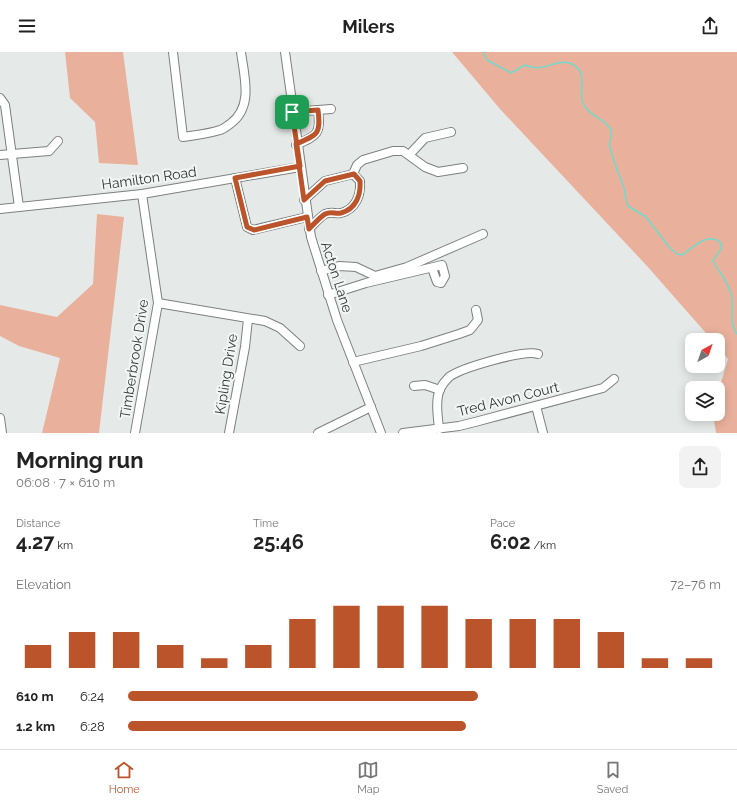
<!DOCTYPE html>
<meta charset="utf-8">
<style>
:root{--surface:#fff;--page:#f2f2f2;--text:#222;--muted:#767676;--line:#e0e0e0;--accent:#bb542a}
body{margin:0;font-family:Raleway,sans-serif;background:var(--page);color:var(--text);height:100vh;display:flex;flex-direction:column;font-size:15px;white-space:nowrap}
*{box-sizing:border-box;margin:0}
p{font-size:13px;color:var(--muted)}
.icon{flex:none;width:22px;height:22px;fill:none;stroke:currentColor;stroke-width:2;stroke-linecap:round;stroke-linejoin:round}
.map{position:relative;height:381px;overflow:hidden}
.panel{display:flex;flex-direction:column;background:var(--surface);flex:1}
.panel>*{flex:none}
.needle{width:26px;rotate:40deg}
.fabs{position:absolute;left:685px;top:281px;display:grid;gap:8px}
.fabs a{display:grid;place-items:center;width:40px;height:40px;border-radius:8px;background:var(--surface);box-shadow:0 2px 10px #0003;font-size:20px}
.pin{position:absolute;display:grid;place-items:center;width:34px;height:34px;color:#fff;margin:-17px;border-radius:8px;box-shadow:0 2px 6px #0006}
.round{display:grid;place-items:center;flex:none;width:42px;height:42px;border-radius:8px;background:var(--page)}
.summary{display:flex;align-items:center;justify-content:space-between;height:68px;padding:0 16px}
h1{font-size:22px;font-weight:700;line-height:30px}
.figures{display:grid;grid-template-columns:repeat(3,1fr);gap:6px;height:68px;padding:4px 16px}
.figures div{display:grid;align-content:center}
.figures b{font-size:20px;font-weight:700}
.figures small{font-size:11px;font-weight:400}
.figures p{font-size:11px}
.chart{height:112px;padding:8px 16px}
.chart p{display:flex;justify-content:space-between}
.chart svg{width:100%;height:72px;margin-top:4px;stroke:var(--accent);stroke-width:6}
ul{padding:0 16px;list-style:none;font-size:13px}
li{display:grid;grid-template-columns:64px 48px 1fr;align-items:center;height:30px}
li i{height:10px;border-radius:5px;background:var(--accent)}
header{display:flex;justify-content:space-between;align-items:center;height:52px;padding:0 16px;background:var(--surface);font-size:18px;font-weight:700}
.dock{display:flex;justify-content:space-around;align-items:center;height:56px;border-top:1px solid var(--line);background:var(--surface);font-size:11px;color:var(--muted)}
.dock a{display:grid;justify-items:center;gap:2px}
.dock .current{color:var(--accent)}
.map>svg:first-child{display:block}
</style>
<header><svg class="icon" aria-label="menu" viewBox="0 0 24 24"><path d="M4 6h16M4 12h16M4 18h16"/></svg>Milers<svg class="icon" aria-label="share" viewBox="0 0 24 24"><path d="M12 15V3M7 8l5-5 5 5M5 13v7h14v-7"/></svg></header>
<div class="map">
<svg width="737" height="381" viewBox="0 0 737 381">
<rect width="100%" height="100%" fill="#e5eae9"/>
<!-- green -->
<g fill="#e9b19c">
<path d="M65,0H123L138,113L99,111L95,70L70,46Z"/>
<path d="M452,0H737V381H716L713,362H718V341L728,307L718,295V288H712L647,214L500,57Z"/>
<path d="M97,162L124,165L99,381H42L60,306L19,294L0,284V253L57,265L93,232Z"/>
</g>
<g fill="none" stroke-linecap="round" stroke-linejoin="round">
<!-- stream -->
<path stroke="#72dacb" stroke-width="1.5" d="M483,0L487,8L511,21L525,13C545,22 555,5 572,12C589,20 578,38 583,51C588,64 605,66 611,78C613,84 608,89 610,96C614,110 619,123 624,136C626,142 625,148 628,154L646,165L669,195L677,202L682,203C693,196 707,179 721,191V197L713,209C719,220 728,230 731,242C735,255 728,271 737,282"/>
<defs>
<g id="minor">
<path d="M173,0L183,85C196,83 208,82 220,78C224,77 227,74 230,72C254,55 244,24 241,0"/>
<path d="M285,0L311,185L337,268L381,381"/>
<path d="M0,46L5,53L19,155"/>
<path d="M292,60L331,57"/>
<path d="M296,93C318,83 321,82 318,58"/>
<path d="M410,102L425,86L451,80"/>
<path d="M0,103L49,99L58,89"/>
<path d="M353,122L357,113L363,108L393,99H403L425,115L438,120L463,116"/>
<path d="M235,126L247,175L253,178L307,165"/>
<path d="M304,148L325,129L353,122L360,129C361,143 356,157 341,161C335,162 331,159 325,162C320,165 314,172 309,177"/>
<path d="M0,157L142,142L300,115"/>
<path d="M321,219L339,214L356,215L375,224L407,215L483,182"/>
<path d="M328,243L366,231L442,213L445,224L441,231L437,230L432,216"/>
<path d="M158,251L265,269L280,276L300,294"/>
<path d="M353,310L421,294L459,282L470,278L478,268L476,258"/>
<path d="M414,334L425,333L440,338"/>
<path d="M536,354L543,381"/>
<path d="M0,366L2,381"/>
<path d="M439,377C438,365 435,349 440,337C442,333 446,328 449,325C461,316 525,297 538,302"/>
<path d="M135,381L158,251L142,142"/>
<path d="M229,381L245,295L248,267"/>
<path d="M318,381L371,355"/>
<path d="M403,381L459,374L475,370L603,336L614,327"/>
</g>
</defs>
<!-- minor casing -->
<use href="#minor" stroke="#7c807f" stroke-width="10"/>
<!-- minor -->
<use href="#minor" stroke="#fff" stroke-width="8"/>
</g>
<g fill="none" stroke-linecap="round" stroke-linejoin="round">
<defs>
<path id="route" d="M292,60L300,114L235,126L247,175L254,178L307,165L309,177C314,172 320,165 325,162C331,159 335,162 341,161C356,157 361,143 360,129L354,122L325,129L304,148L296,92C318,83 321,82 318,58L292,60"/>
</defs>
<!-- route casing -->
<use href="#route" stroke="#fff" stroke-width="8"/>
<!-- route -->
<use href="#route" stroke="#bb542a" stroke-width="5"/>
</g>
<g text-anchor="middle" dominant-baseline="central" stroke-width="4" stroke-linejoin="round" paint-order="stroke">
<!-- street labels -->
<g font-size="14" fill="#343635" stroke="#f2f7f6">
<text transform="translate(149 126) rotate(-8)">Hamilton Road</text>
<text transform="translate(337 225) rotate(72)">Acton Lane</text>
<text transform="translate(134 307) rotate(-81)">Timberbrook Drive</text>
<text transform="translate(226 322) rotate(-81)">Kipling Drive</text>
<text transform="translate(508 347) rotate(-14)">Tred Avon Court</text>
</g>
</g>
</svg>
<div class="fabs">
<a><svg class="needle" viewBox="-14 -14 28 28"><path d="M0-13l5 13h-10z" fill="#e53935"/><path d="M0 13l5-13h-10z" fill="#767676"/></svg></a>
<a><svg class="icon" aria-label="layers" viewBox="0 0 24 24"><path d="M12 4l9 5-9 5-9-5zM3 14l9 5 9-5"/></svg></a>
</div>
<div class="pin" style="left:292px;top:60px;background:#1e9e55"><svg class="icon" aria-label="arrive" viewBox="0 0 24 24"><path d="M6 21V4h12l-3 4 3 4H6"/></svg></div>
</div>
<section class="panel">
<div class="summary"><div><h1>Morning run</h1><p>06:08 · 7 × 610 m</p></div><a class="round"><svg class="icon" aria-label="share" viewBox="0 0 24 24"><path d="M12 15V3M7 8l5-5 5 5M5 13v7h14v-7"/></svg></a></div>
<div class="figures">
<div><p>Distance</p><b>4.27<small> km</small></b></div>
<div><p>Time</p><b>25:46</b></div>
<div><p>Pace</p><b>6:02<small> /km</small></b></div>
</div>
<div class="chart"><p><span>Elevation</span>72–76 m</p>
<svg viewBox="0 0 160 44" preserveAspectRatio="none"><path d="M5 44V30M15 44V22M25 44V22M35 44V30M45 44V38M55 44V30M65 44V14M75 44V6M85 44V6M95 44V6M105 44V14M115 44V14M125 44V14M135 44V22M145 44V38M155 44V38"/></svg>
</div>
<ul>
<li><b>610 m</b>6:24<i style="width:59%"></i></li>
<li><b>1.2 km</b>6:28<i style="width:57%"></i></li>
</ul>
</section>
<nav class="dock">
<a class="current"><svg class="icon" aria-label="home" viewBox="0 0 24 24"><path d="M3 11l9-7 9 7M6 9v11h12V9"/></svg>Home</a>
<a><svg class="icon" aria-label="map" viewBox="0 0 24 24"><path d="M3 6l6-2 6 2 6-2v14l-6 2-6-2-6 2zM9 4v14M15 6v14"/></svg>Map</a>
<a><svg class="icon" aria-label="saved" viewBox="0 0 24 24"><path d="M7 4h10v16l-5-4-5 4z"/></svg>Saved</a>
</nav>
